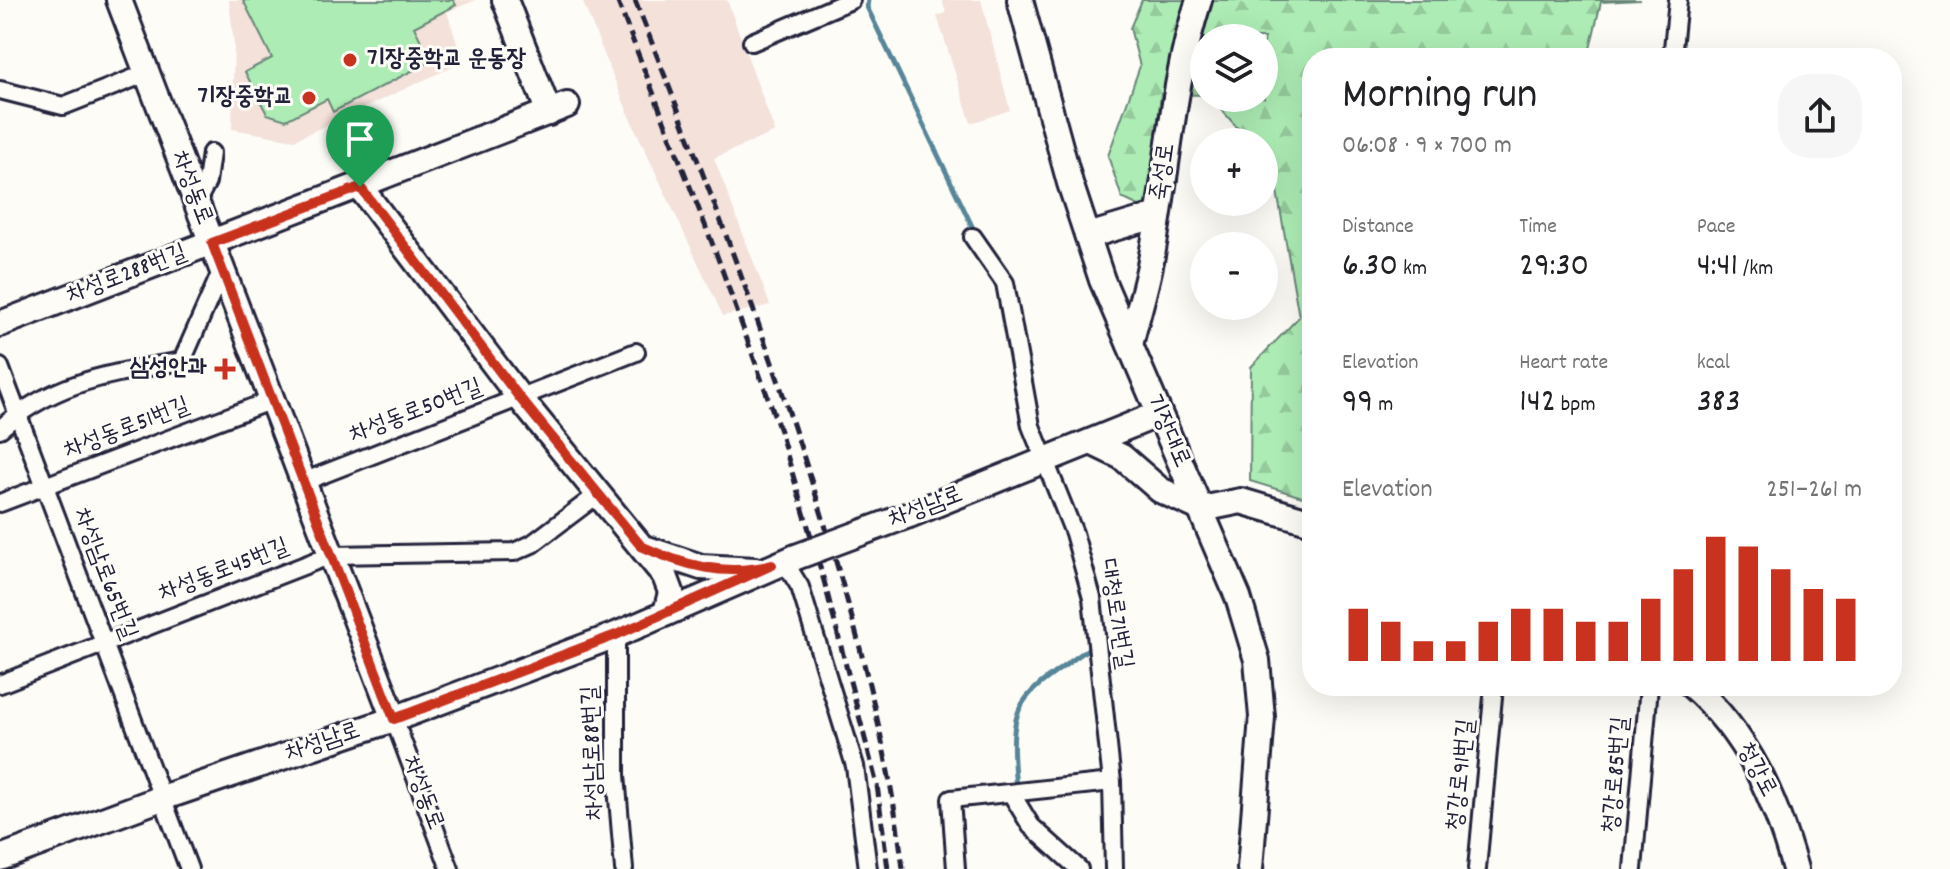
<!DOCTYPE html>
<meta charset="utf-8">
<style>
:root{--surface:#fff;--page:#f6f6f6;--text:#202124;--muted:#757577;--accent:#c8321e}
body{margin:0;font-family:Dekko,"Poor Story",sans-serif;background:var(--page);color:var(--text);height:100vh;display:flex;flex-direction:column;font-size:30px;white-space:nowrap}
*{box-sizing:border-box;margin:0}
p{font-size:26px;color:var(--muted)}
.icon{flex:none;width:44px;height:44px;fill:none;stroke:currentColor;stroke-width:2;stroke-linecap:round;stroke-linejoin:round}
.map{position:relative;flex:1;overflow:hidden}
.details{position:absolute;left:1302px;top:48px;width:600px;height:648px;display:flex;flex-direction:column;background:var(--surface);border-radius:32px;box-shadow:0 8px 32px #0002}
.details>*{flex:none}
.fabs{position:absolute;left:1190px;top:24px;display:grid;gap:16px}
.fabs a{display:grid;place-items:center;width:88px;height:88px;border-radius:50%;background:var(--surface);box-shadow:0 8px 32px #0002;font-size:40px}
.pin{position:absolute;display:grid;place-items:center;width:68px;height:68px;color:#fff;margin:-82px -34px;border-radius:50% 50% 50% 0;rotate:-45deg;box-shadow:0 0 8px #0007}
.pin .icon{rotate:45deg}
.round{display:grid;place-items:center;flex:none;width:84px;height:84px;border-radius:32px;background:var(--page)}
.head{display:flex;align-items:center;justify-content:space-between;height:136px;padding:0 40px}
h1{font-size:44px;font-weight:600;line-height:60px}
.metrics{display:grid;grid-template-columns:repeat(3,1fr);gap:12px;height:136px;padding:8px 40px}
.metrics div{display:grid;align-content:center}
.metrics b{font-size:34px;font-weight:600}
.metrics small{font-size:22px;font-weight:400}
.metrics p{font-size:22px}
.chart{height:224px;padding:16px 40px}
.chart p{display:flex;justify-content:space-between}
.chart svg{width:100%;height:144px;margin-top:8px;stroke:var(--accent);stroke-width:6}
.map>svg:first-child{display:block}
</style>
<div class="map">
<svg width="1950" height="869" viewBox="0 0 1950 869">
<defs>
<pattern id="forest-firs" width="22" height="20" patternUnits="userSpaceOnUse" patternTransform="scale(2)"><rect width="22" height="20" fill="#adecb4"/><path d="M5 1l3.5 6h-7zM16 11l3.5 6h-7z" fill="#95ca9c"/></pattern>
</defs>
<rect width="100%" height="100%" fill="#fdfcf7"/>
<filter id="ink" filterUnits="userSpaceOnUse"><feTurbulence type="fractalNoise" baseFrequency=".0125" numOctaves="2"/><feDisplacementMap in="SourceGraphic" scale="16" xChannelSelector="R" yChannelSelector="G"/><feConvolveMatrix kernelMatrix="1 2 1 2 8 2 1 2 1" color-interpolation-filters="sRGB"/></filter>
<g filter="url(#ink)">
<!-- built -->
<g fill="#f3e1da">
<path d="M229,0H476L447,12L463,62L294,140L232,129L234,45Z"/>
<path d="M582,0H727L775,132L714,158L770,305L723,316L631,120Z"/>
<path d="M942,0H981L1010,110L971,123L937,16L946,13Z"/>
</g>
<!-- forest -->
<path fill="url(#forest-firs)" stroke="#688778" stroke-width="2" d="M1142,0H1640L1601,2L1589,53L1594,58H1312V500L1250,481L1251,367L1299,317L1273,168L1264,157V142H1250L1211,98H1264V38H1204V95L1161,94L1147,210L1122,198L1108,156L1140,66L1130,28Z"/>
<!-- pitch -->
<path fill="#adecb4" stroke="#688778" stroke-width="2" d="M243,0H453L456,5L414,27L431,61L333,112L327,99L286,120L267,114L245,72L272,58Z"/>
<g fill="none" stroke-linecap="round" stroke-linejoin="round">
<!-- stream -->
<g stroke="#568698" stroke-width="5">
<path d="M868,0L867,7L972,226"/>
<path d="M1016,787C1007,697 1019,699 1088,649"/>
</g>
<defs>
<g id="street">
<path d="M752,42L851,0"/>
<path d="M1672,58L1678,0"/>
<path d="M0,90L63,106L147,73"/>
<path d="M196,203L207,182L211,153"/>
<path d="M973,237L1005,283L1031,426L1074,533L1092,598L1112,782L1114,869"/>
<path d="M0,367L189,869"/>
<path d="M0,429C55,380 112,374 182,361L222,270"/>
<path d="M303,482L636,352"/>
<path d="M0,503L272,400"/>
<path d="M784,561L800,587L855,766L868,869"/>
<path d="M616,635V775L624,869"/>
<path d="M0,684L331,555L514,552L532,544L597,495"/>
<path d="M394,719L450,869"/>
<path d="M1011,793L1031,826L1079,869"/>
<path d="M956,869L951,799L1112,782"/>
<path d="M1477,869L1494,686"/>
<path d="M1633,869L1649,686"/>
</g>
<g id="secondary">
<path d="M119,0L394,719"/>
<path d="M505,0L549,113"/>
<path d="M1020,0L1070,183L1102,280L1238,597L1257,660L1262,717L1250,869"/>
<path d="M360,187L519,397L665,576L671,592L666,613"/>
<path d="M1088,236L1158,215"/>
<path d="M0,324L567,105"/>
<path d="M1130,345C1137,315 1147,285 1152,255C1168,169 1172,83 1199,0"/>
<path d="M1091,442L1122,457L1160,490L1202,509"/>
<path d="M1202,509L1241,501L1312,522"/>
<path d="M909,515L1159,414"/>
<path d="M647,549L701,567L755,570"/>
<path d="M1692,686C1748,735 1775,798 1795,869"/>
<path d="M0,858L162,798L394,719L616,635L796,557"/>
</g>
</defs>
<!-- street casing -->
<use href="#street" stroke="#22223b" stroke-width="22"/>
<!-- secondary casing -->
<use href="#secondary" stroke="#22223b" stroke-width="30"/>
<!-- street -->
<use href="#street" stroke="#fdfcf7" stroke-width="16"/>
<!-- secondary -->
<use href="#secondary" stroke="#fdfcf7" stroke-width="24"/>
<!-- rail -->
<g stroke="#22223b" stroke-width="5" stroke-dasharray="12 6" stroke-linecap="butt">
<path d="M617,0L716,253L780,431L824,581L877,785L888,869"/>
<path d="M635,0C706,180 776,359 831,545C863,652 890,759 903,869"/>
</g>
<defs>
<path id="secondary-bridge" d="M796,557L909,515"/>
</defs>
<!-- secondary-bridge casing -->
<use href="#secondary-bridge" stroke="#22223b" stroke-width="30" stroke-linecap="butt"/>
<!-- secondary-bridge -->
<use href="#secondary-bridge" stroke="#fdfcf7" stroke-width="24"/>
</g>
</g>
<g fill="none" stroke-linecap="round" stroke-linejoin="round" filter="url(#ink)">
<defs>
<path id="route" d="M360,187L519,397L641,546C684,566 726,577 772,565L616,635L394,719L212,243Z"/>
</defs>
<!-- route casing -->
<use href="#route" stroke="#fff" stroke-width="16"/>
<!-- route -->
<use href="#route" stroke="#c8321e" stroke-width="10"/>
</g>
<!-- markers -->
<g fill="#c8321e" stroke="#fdfcf7" stroke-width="3">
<circle cx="350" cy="60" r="8"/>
<circle cx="309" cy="98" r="8"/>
<path d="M221 357h8v8h8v8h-8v8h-8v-8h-8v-8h8z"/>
</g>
<g text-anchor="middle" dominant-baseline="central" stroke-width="6" stroke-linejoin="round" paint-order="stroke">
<!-- poi labels -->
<g font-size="24" font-weight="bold" fill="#22223b" stroke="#fdfcf7" text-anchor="end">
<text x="366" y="60" text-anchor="start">기장중학교 운동장</text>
<text x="293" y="98">기장중학교</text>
<text x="207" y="369">삼성안과</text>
</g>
<!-- street labels -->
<g font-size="24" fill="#22223b" stroke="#fdfcf7">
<text transform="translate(1164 172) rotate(-82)">죽성로</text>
<text transform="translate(191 188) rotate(69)">차성동로</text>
<text transform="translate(127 275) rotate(-21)">차성로288번길</text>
<text transform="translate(416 412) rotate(-21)">차성동로50번길</text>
<text transform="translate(127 429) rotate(-21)">차성동로51번길</text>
<text transform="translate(1167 431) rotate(66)">기장대로</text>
<text transform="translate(926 508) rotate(-21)">차성남로</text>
<text transform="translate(224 571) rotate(-21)">차성동로45번길</text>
<text transform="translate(104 574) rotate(69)">차성남로65번길</text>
<text transform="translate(1115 614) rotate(81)">대청로71번길</text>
<text transform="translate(323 743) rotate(-19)">차성남로</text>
<text transform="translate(594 753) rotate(-92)">차성남로88번길</text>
<text transform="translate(1756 770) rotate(62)">청강로</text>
<text transform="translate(1462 775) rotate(-84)">청강로91번길</text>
<text transform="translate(1617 775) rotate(-85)">청강로85번길</text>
<text transform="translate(422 793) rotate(69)">차성동로</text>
</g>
</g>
</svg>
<div class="fabs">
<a><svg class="icon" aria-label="layers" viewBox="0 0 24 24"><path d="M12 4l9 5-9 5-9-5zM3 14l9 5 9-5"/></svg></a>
<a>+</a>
<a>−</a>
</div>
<div class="pin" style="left:360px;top:187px;background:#1e9e55"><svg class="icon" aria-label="arrive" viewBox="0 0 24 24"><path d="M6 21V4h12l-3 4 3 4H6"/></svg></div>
<section class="details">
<div class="head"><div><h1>Morning run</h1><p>06:08 · 9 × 700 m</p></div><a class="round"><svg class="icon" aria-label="share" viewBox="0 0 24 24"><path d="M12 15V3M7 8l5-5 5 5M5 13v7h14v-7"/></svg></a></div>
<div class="metrics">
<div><p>Distance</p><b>6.30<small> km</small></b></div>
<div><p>Time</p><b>29:30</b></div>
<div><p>Pace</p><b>4:41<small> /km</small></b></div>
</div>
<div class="metrics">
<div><p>Elevation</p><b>99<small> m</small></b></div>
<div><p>Heart rate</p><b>142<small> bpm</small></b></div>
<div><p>kcal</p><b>383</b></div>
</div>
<div class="chart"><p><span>Elevation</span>251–261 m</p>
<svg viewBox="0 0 160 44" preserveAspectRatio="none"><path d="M5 44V28M15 44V32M25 44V38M35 44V38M45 44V32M55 44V28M65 44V28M75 44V32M85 44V32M95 44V25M105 44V16M115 44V6M125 44V9M135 44V16M145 44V22M155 44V25"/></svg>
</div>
</section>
</div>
